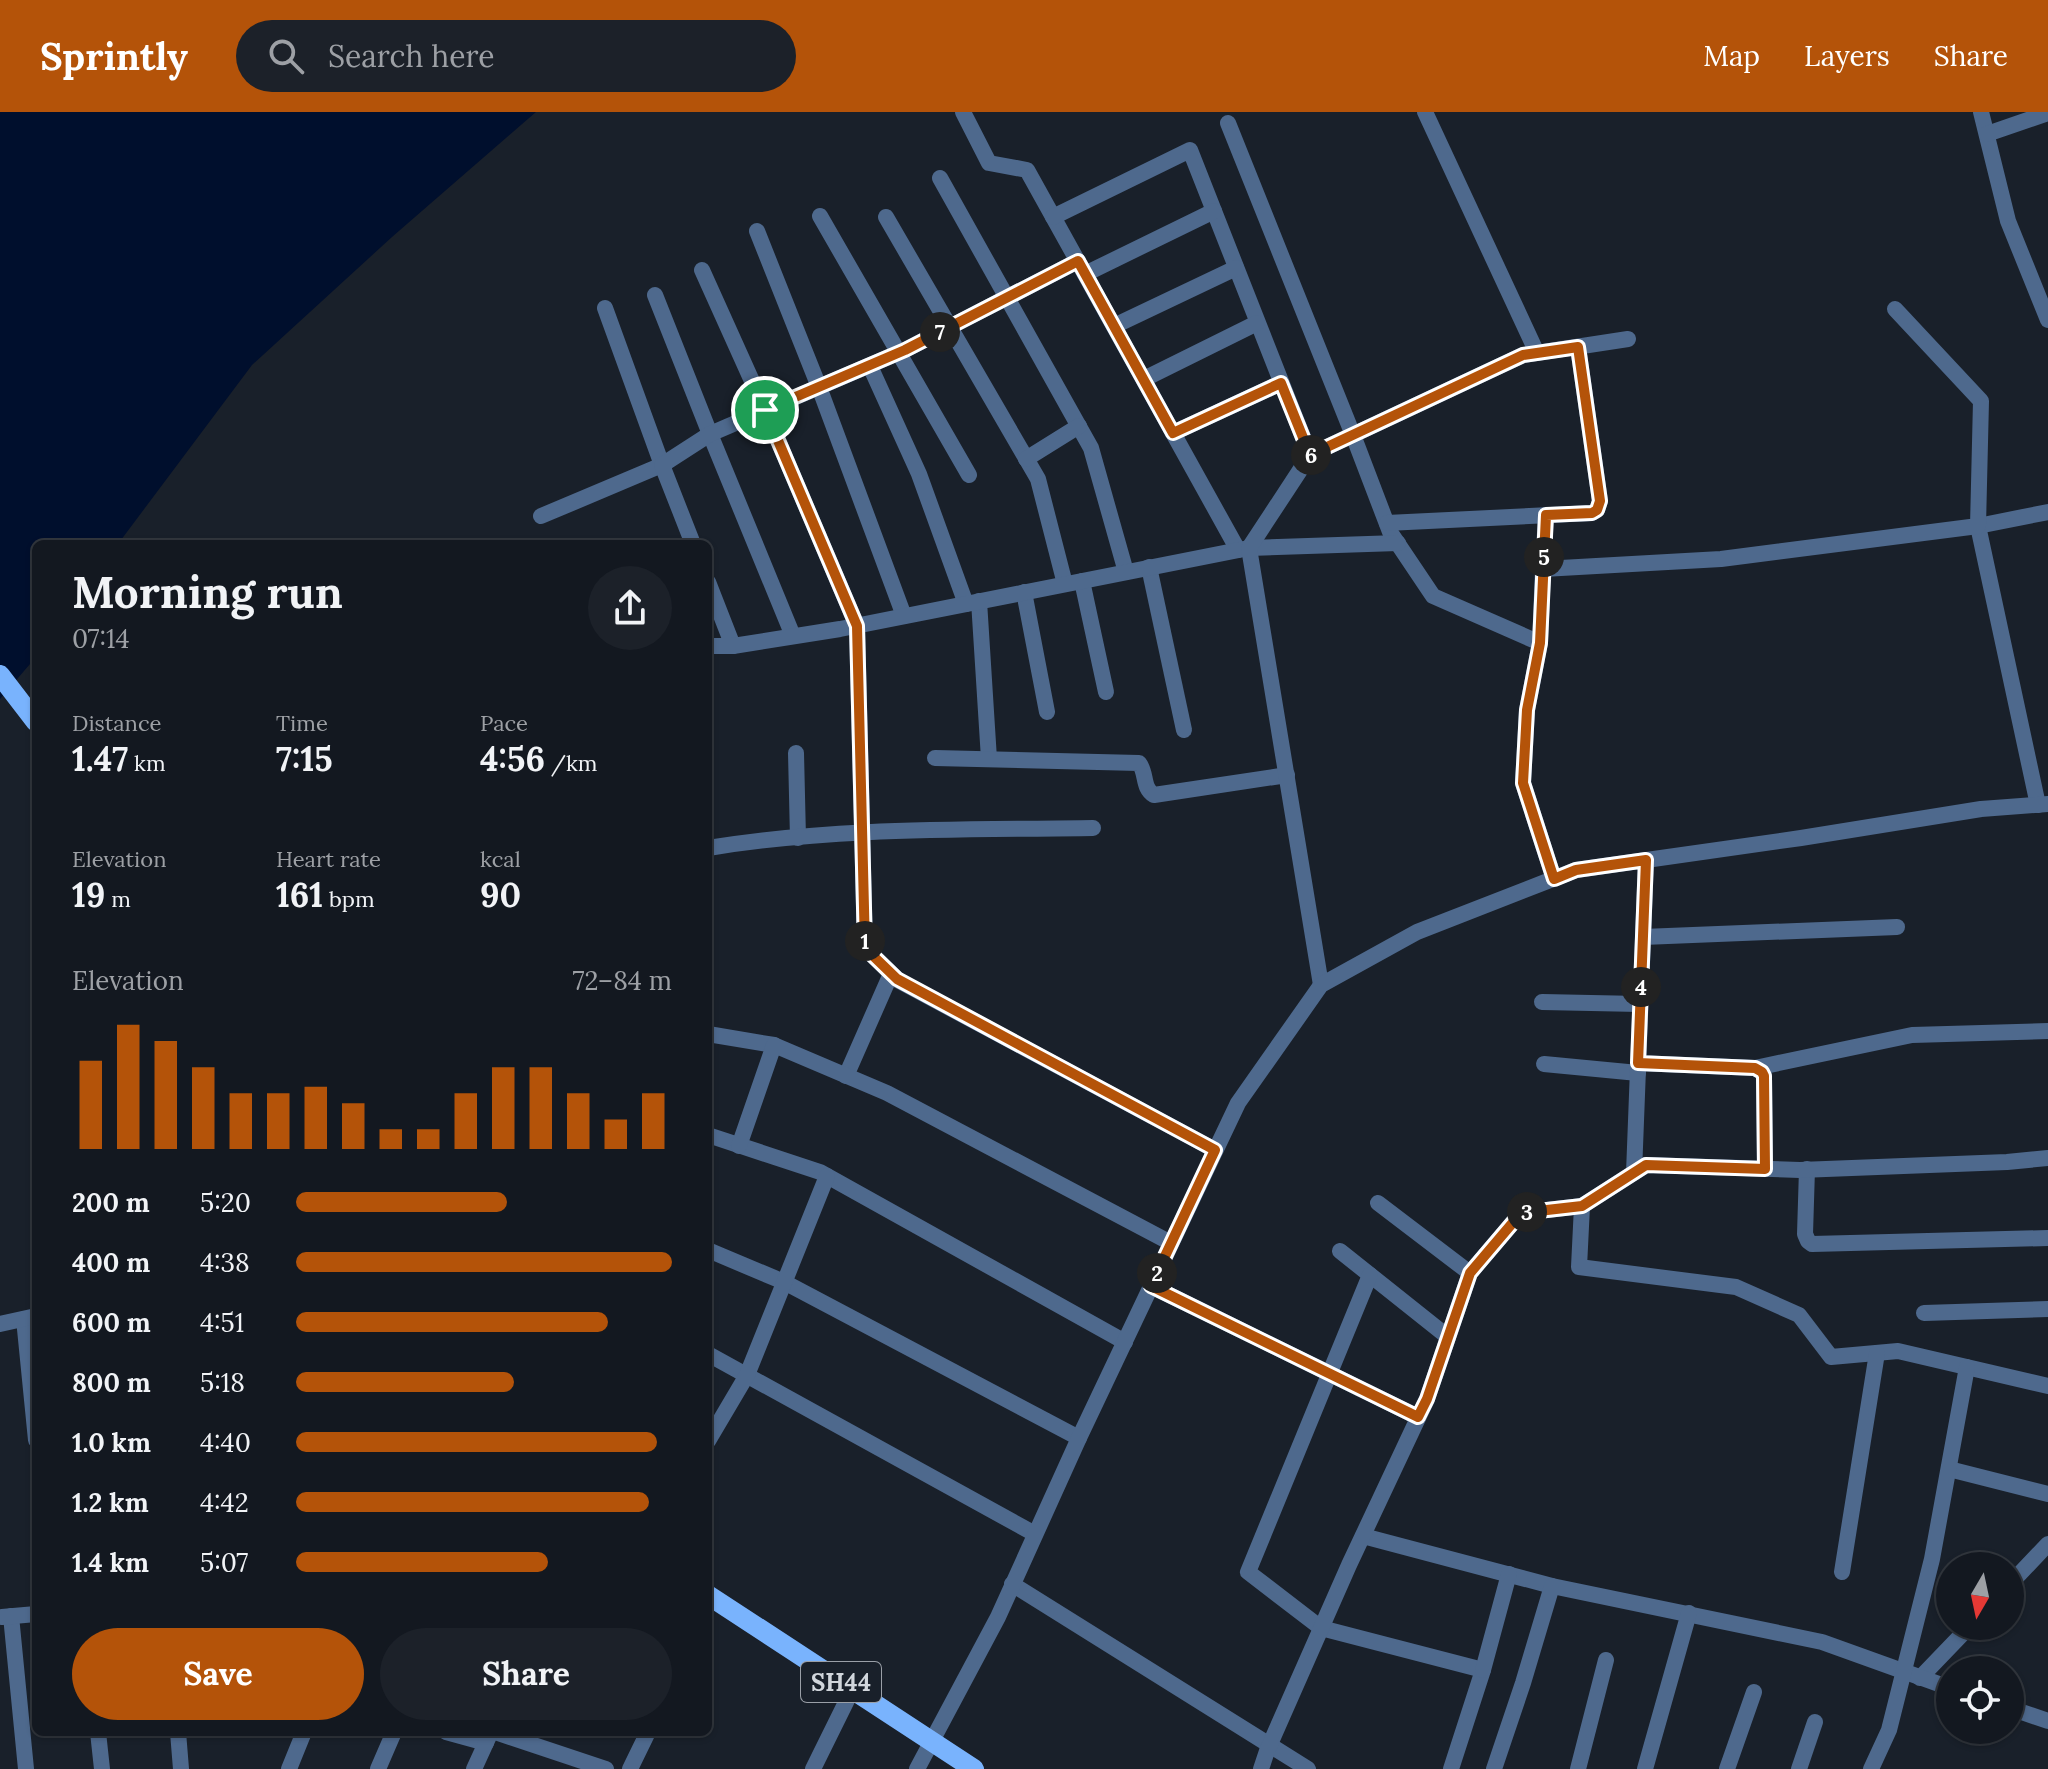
<!DOCTYPE html>
<meta charset="utf-8">
<style>
:root{--surface:#131820;--page:#1c2129;--text:#f1f3f6;--muted:#9da0a5;--line:#32373e;--accent:#b45309}
body{margin:0;font-family:Lora,serif;background:var(--page);color:var(--text);height:100vh;display:flex;flex-direction:column;font-size:30px;white-space:nowrap}
*{box-sizing:border-box;margin:0}
p{font-size:26px;color:var(--muted)}
.icon{flex:none;width:44px;height:44px;fill:none;stroke:currentColor;stroke-width:2;stroke-linecap:round;stroke-linejoin:round}
.map{position:relative;flex:1;overflow:hidden}
.panel{position:absolute;left:32px;top:428px;width:680px;height:1196px;display:flex;flex-direction:column;background:var(--surface);border-radius:12px;box-shadow:0 2px 6px #0004,0 0 0 2px var(--line)}
.panel>*{flex:none}
.needle{width:52px;rotate:189deg}
.buttons{position:absolute;left:1936px;top:1440px;display:grid;gap:16px}
.buttons a{display:grid;place-items:center;width:88px;height:88px;border-radius:50%;background:var(--surface);box-shadow:0 2px 6px #0004,0 0 0 2px var(--line);font-size:40px}
.pin{position:absolute;display:grid;place-items:center;width:68px;height:68px;color:#fff;margin:-34px;border:4px solid #fff;border-radius:50%;box-shadow:0 2px 8px #0007}
.km{position:absolute;width:40px;height:40px;margin:-20px;border-radius:50%;background:#222;color:#fff;font-size:22px;line-height:40px;text-align:center}
.round{display:grid;place-items:center;flex:none;width:84px;height:84px;border-radius:42px;background:var(--page)}
.summary{display:flex;align-items:center;justify-content:space-between;height:136px;padding:0 40px}
h1{font-size:44px;font-weight:800;line-height:60px}
.stats{display:grid;grid-template-columns:repeat(3,1fr);gap:12px;height:136px;padding:8px 40px}
.stats div{display:grid;align-content:center}
.stats b{font-size:34px;font-weight:800}
.stats small{font-size:22px;font-weight:400}
.stats p{font-size:22px}
.chart{height:224px;padding:16px 40px}
.chart p{display:flex;justify-content:space-between}
.chart svg{width:100%;height:144px;margin-top:8px;stroke:var(--accent);stroke-width:6}
.cta{display:flex;gap:16px;margin-top:auto;padding:16px 40px}
.cta a{flex:1;height:92px;border-radius:48px;background:var(--accent);color:#fff;font-size:32px;font-weight:800;line-height:92px;text-align:center}
.cta a+a{background:var(--page);color:var(--text)}
ul{padding:0 40px;list-style:none;font-size:26px}
li{display:grid;grid-template-columns:128px 96px 1fr;align-items:center;height:60px}
li i{height:20px;border-radius:10px;background:var(--accent)}
header{display:flex;align-items:center;gap:48px;box-sizing:border-box;height:112px;padding:0 40px;background:var(--accent);color:#fff}
header strong{font-size:38px}
nav{display:flex;gap:44px;margin-inline-start:auto;font-size:28px}
.search{width:560px;height:72px;background:var(--page);display:flex;align-items:center;gap:20px;box-sizing:border-box;padding:0 28px;border-radius:44px;color:var(--muted);font-size:30px}
.map>svg:first-child{display:block}
</style>
<header>
<strong>Sprintly</strong>
<div class="search"><svg class="icon" aria-label="search" viewBox="0 0 24 24"><circle cx="10" cy="10" r="6"/><path d="M15 15l6 6"/></svg>Search here</div>
<nav><a>Map</a><a>Layers</a><a>Share</a></nav>
</header>
<div class="map">
<svg width="2048" height="1657" viewBox="0 0 2048 1657">
<rect width="100%" height="100%" fill="#19202a"/>
<!-- water -->
<path fill="#000f2d" d="M0,0H536L392,125L252,253L118,432H36V545L0,587Z"/>
<g fill="none" stroke-linecap="round" stroke-linejoin="round">
<!-- street -->
<g stroke="#4e698d" stroke-width="16">
<path d="M963,0L989,51L1027,58L1238,438"/>
<path d="M1425,0L1537,241"/>
<path d="M1981,0L2008,109L2048,208"/>
<path d="M1228,11L1353,323L1390,420L1433,484L1540,531"/>
<path d="M1987,22L2048,1"/>
<path d="M940,66L1091,336L1126,460"/>
<path d="M820,104L969,363"/>
<path d="M886,105L1038,367L1065,472"/>
<path d="M1053,105L1190,38L1310,343"/>
<path d="M757,119L819,275L904,504"/>
<path d="M702,158L765,298L857,514L865,836L897,867"/>
<path d="M1085,162L1214,99"/>
<path d="M655,183L710,322L793,524"/>
<path d="M1114,214L1236,156"/>
<path d="M870,254L919,362L966,492"/>
<path d="M1144,267L1257,211"/>
<path d="M1173,321L1281,271"/>
<path d="M1026,347L1079,314"/>
<path d="M541,404L662,353L605,196"/>
<path d="M1387,411L1592,401L1597,398L1600,389L1578,235"/>
<path d="M693,432L662,353L710,322L905,238L1078,149"/>
<path d="M1149,455L1184,618"/>
<path d="M1543,457L1546,403"/>
<path d="M1082,469L1106,580"/>
<path d="M708,470L733,534"/>
<path d="M1024,480L1047,600"/>
<path d="M979,489L989,647"/>
<path d="M708,534H733L840,517L1249,436L1398,431"/>
<path d="M796,641L798,726"/>
<path d="M935,646L1139,651C1147,661 1142,676 1154,683L1287,663"/>
<path d="M2038,693L1978,414L2048,400"/>
<path d="M708,736C835,715 965,718 1093,716"/>
<path d="M1554,767L1523,671L1527,598L1540,531L1543,457L1721,447L1978,414L1981,289L1895,197"/>
<path d="M1643,825L1897,815"/>
<path d="M1321,873L1249,436L1310,343L1523,243L1628,227"/>
<path d="M1542,890L1640,892"/>
<path d="M708,922L774,933"/>
<path d="M1638,951L1755,956L1762,960L1764,964L1765,1057"/>
<path d="M1544,952L1638,961"/>
<path d="M1755,956L1912,923L2048,919"/>
<path d="M846,964L890,864L1215,1038"/>
<path d="M708,1023L820,1060L1125,1230"/>
<path d="M739,1034L774,933L887,981L1171,1131"/>
<path d="M1807,1057L1805,1122L1808,1129L1812,1132L2048,1126"/>
<path d="M1634,1061L1646,748"/>
<path d="M1378,1091L1470,1161"/>
<path d="M1582,1094L1579,1155L1736,1175L1799,1203L1831,1245L1898,1239L2048,1274"/>
<path d="M708,1138L784,1170L1079,1326"/>
<path d="M1340,1139L1448,1225"/>
<path d="M1370,1163L1248,1460L1321,1516L1483,1558L1451,1657"/>
<path d="M1151,1174L1418,1305"/>
<path d="M1924,1201L2048,1197"/>
<path d="M24,1207L36,1328"/>
<path d="M0,1212L36,1204"/>
<path d="M708,1242L1035,1422"/>
<path d="M708,1329L747,1263L827,1064"/>
<path d="M1949,1357L2048,1382"/>
<path d="M1363,1424L1552,1474"/>
<path d="M1842,1460L1877,1241"/>
<path d="M1012,1472L1308,1657"/>
<path d="M2010,1472L2048,1432"/>
<path d="M11,1504L26,1657"/>
<path d="M2,1505L36,1502"/>
<path d="M1483,1558L1509,1462"/>
<path d="M1920,1566L1970,1514"/>
<path d="M2010,1596L2048,1609"/>
<path d="M98,1620L102,1657"/>
<path d="M178,1620L181,1657"/>
<path d="M446,1620L486,1631"/>
<path d="M495,1620L606,1657"/>
<path d="M289,1657L304,1620"/>
<path d="M378,1657L394,1620"/>
<path d="M474,1657L490,1622"/>
<path d="M630,1657L648,1620"/>
<path d="M813,1657L852,1578"/>
<path d="M917,1657L998,1505L1079,1326L1238,991L1321,873L1417,820L1576,758L1801,726L1981,697L2048,692"/>
<path d="M1261,1657L1267,1639L1349,1453L1427,1287L1470,1161L1521,1101L1582,1094L1646,1053L1800,1058L2007,1050L2048,1046"/>
<path d="M1494,1657L1523,1571L1552,1474L1822,1530L1950,1576"/>
<path d="M1578,1657L1606,1548"/>
<path d="M1645,1657L1689,1501"/>
<path d="M1727,1657L1754,1580"/>
<path d="M1799,1657L1815,1610"/>
<path d="M1871,1657L1889,1618L1932,1447L1967,1255"/>
</g>
<!-- primary -->
<g stroke="#79b3fd" stroke-width="20">
<path d="M0,563L36,610"/>
<path d="M708,1483L974,1657"/>
</g>
</g>
<g fill="none" stroke-linecap="round" stroke-linejoin="round">
<defs>
<path id="route" d="M1078,149L1173,321L1281,271L1310,343L1523,243L1578,235L1600,389L1597,398L1592,401L1546,403L1540,531L1527,598L1523,671L1554,767L1576,758L1646,748L1638,951L1755,956L1762,960L1764,964L1765,1057L1646,1053L1582,1094L1521,1101L1470,1161L1427,1287L1418,1305L1151,1174L1215,1038L897,867L865,836L857,514L765,298L905,238Z"/>
</defs>
<!-- route casing -->
<use href="#route" stroke="#fff" stroke-width="16"/>
<!-- route -->
<use href="#route" stroke="#b45309" stroke-width="10"/>
</g>
<g text-anchor="middle" dominant-baseline="central" stroke-width="7" stroke-linejoin="round" paint-order="stroke">
<!-- shield labels -->
<rect fill="#19202a" stroke="#9a9fa7" stroke-width="2" x="801" y="1550" width="80" height="40" rx="6"/>
<g font-size="24" font-weight="bold" fill="#d1d6dc">
<text x="841" y="1570">SH44</text>
</g>
</g>
</svg>
<div class="buttons">
<a><svg class="needle" viewBox="-14 -14 28 28"><path d="M0-13l5 13h-10z" fill="#e53935"/><path d="M0 13l5-13h-10z" fill="#9da0a5"/></svg></a>
<a><svg class="icon" aria-label="locate" viewBox="0 0 24 24"><circle cx="12" cy="12" r="6"/><path d="M12 2v4M12 18v4M2 12h4M18 12h4"/></svg></a>
</div>
<div class="pin" style="left:765px;top:298px;background:#1e9e55"><svg class="icon" aria-label="arrive" viewBox="0 0 24 24"><path d="M6 21V4h12l-3 4 3 4H6"/></svg></div>
<b class="km" style="left:865px;top:829px">1</b>
<b class="km" style="left:1157px;top:1161px">2</b>
<b class="km" style="left:1527px;top:1100px">3</b>
<b class="km" style="left:1641px;top:875px">4</b>
<b class="km" style="left:1544px;top:445px">5</b>
<b class="km" style="left:1311px;top:343px">6</b>
<b class="km" style="left:940px;top:220px">7</b>
<section class="panel">
<div class="summary"><div><h1>Morning run</h1><p>07:14</p></div><a class="round"><svg class="icon" aria-label="share" viewBox="0 0 24 24"><path d="M12 15V3M7 8l5-5 5 5M5 13v7h14v-7"/></svg></a></div>
<div class="stats">
<div><p>Distance</p><b>1.47<small> km</small></b></div>
<div><p>Time</p><b>7:15</b></div>
<div><p>Pace</p><b>4:56<small> /km</small></b></div>
</div>
<div class="stats">
<div><p>Elevation</p><b>19<small> m</small></b></div>
<div><p>Heart rate</p><b>161<small> bpm</small></b></div>
<div><p>kcal</p><b>90</b></div>
</div>
<div class="chart"><p><span>Elevation</span>72–84 m</p>
<svg viewBox="0 0 160 44" preserveAspectRatio="none"><path d="M5 44V17M15 44V6M25 44V11M35 44V19M45 44V27M55 44V27M65 44V25M75 44V30M85 44V38M95 44V38M105 44V27M115 44V19M125 44V19M135 44V27M145 44V35M155 44V27"/></svg>
</div>
<ul>
<li><b>200 m</b>5:20<i style="width:56%"></i></li>
<li><b>400 m</b>4:38<i style="width:100%"></i></li>
<li><b>600 m</b>4:51<i style="width:83%"></i></li>
<li><b>800 m</b>5:18<i style="width:58%"></i></li>
<li><b>1.0 km</b>4:40<i style="width:96%"></i></li>
<li><b>1.2 km</b>4:42<i style="width:94%"></i></li>
<li><b>1.4 km</b>5:07<i style="width:67%"></i></li>
</ul>
<div class="cta"><a>Save</a><a>Share</a></div>
</section>
</div>
